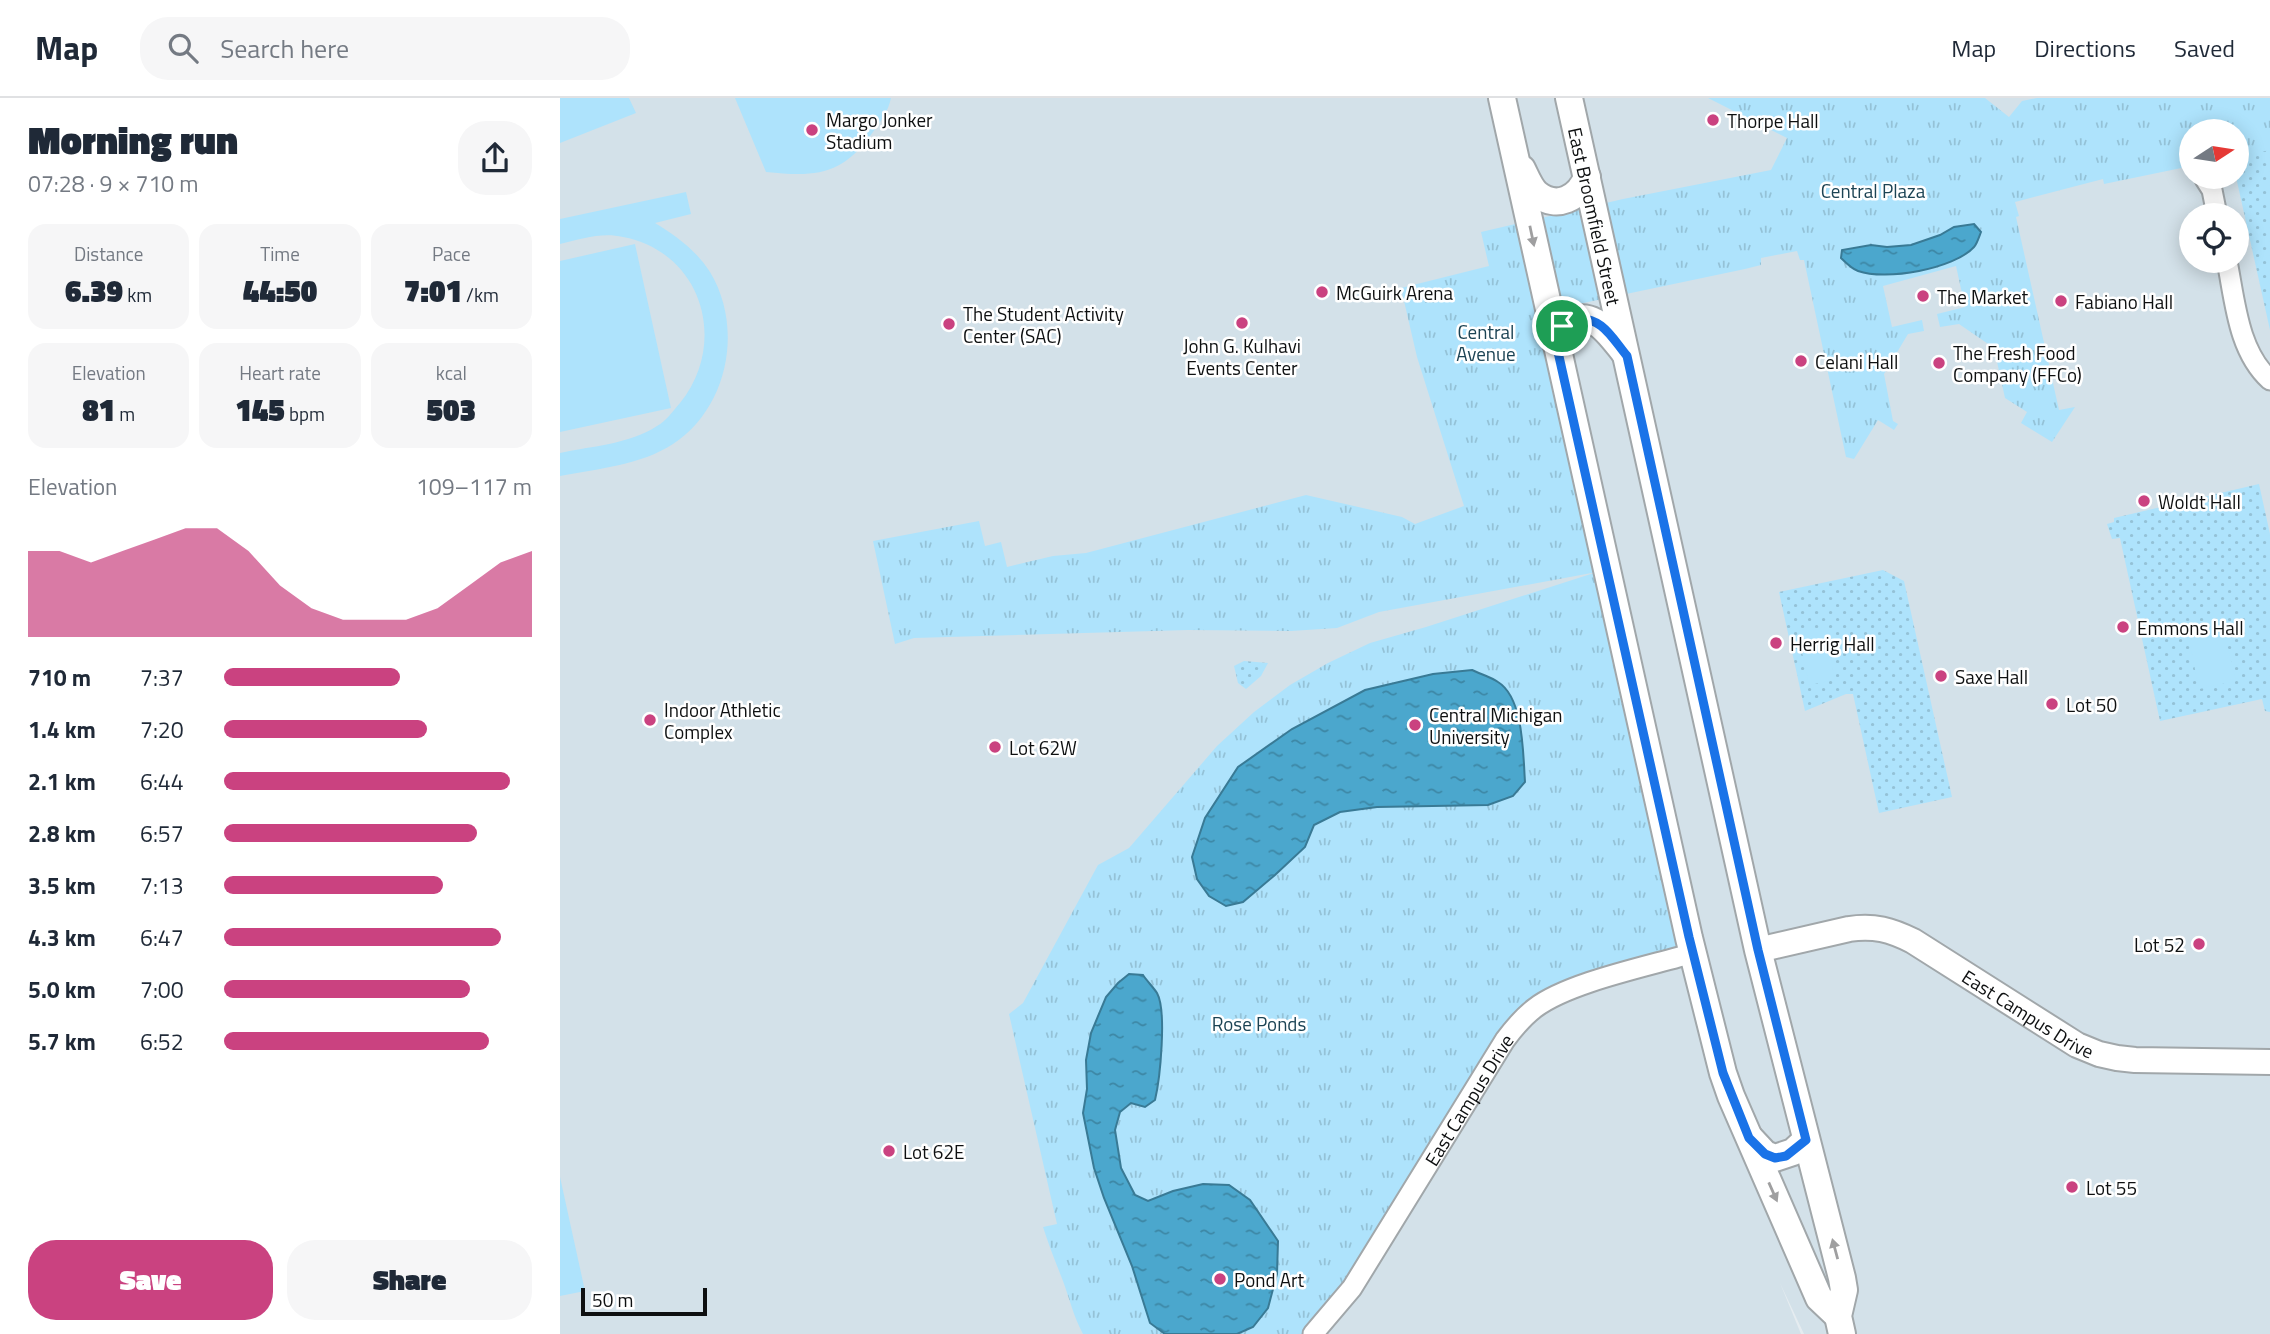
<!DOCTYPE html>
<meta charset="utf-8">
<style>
:root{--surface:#fff;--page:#f6f6f7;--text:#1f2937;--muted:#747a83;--line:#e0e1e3;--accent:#ca4280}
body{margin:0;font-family:"Titillium Web",sans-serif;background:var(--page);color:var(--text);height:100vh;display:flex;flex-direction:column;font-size:26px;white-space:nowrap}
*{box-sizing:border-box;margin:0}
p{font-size:23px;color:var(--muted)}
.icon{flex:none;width:38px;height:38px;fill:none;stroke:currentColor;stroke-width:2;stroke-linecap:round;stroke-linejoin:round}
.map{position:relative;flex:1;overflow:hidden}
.drawer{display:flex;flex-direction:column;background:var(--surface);width:560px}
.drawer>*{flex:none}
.needle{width:46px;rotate:78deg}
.buttons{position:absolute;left:1619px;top:21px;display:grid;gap:14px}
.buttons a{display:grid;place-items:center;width:70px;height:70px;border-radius:50%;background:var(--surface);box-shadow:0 4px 18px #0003;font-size:35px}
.scale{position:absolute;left:21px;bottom:18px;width:126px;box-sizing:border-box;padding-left:7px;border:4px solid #0e1011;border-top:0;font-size:19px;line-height:24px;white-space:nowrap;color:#0e1011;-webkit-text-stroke:5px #fff;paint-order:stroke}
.pin{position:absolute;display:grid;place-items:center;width:60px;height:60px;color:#fff;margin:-30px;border:4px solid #fff;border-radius:50%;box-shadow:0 2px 7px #0007}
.round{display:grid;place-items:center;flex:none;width:74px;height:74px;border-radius:28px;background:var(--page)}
.overview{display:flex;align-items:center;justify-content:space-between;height:119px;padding:0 28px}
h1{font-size:38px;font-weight:800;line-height:52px}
.metrics{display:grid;grid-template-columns:repeat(3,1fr);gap:10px;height:119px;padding:7px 28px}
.metrics div{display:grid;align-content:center;border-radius:18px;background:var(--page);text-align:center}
.metrics b{font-size:30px;font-weight:800}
.metrics small{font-size:19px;font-weight:400}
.metrics p{font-size:19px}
.chart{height:196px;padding:14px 28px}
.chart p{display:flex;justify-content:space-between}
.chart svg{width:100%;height:126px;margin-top:7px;fill:var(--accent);opacity:.7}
.button{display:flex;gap:14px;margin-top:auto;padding:14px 28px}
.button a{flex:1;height:80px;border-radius:28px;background:var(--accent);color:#fff;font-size:28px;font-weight:800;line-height:80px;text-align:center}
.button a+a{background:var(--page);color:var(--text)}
ul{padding:0 28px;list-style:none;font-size:23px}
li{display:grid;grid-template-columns:112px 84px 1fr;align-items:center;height:52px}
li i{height:18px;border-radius:9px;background:var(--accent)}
header{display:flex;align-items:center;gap:42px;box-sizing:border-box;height:98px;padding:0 35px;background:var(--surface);border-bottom:2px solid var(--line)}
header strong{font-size:33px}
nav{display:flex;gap:38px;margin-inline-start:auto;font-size:24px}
.search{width:490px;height:63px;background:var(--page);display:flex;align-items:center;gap:18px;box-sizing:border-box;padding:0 24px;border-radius:28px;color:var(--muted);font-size:26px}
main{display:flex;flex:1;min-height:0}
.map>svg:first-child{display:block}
</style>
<header>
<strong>Map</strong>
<div class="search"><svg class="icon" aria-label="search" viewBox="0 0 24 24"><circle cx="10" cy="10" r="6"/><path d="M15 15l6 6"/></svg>Search here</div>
<nav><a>Map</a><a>Directions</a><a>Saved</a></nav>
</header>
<main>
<section class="drawer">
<div class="overview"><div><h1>Morning run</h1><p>07:28 · 9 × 710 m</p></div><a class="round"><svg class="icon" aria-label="share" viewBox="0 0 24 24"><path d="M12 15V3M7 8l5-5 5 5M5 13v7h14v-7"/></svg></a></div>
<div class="metrics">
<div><p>Distance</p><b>6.39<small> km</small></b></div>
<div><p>Time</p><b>44:50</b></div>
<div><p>Pace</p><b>7:01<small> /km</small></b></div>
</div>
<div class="metrics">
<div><p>Elevation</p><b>81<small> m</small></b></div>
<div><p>Heart rate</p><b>145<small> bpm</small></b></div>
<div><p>kcal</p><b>503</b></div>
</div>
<div class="chart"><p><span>Elevation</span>109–117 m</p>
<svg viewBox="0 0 160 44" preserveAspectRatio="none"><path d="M0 44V14L10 14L20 18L30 14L40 10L50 6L60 6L70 14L80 26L90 34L100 38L110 38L120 38L130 34L140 26L150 18L160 14V44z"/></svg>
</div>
<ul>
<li><b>710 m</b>7:37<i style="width:57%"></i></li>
<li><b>1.4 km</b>7:20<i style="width:66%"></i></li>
<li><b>2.1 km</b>6:44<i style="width:93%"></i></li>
<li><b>2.8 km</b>6:57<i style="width:82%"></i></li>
<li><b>3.5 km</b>7:13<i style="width:71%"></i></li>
<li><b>4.3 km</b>6:47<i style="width:90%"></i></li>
<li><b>5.0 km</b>7:00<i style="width:80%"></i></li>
<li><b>5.7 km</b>6:52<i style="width:86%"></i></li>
</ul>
<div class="button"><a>Save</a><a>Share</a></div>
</section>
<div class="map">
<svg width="1710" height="1236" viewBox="0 0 1710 1236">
<defs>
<pattern id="grass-dots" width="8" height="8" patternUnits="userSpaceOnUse" patternTransform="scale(1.75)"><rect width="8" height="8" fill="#aee3fc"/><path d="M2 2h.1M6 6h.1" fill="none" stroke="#94c2d7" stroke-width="1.8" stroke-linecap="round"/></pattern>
<pattern id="park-tufts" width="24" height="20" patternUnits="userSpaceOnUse" patternTransform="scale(1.75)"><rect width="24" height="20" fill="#aee3fc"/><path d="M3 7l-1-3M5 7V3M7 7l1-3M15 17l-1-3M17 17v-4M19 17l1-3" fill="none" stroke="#94c2d7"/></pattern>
<pattern id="water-ripples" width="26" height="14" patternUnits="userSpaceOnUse" patternTransform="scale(1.75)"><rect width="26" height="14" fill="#4ba7cd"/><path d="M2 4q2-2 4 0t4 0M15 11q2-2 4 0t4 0" fill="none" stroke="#3d87a5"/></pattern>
</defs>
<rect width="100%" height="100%" fill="#e5ecf0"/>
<!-- built -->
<path fill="#d3e1e9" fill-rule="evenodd" d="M0,0H1710V1236H1244L1220,1185L1241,1236H0ZM1631,33H1676V79H1631ZM1631,117H1676V163H1631Z"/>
<!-- grass -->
<g fill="url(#grass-dots)">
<path d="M1710,8V232L1676,79V33Z"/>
<path d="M1699,386L1710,436V614L1705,613L1702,601L1600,623L1560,440L1552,441L1547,426L1554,424V420Z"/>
<path d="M1323,472L1344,483L1392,699L1319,715L1293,596H1286L1245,613L1219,494Z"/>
<path d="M684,563L708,565L701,578L686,591L678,585L674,568Z"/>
</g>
<!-- park -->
<path fill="url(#park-tufts)" d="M1148,0H1425L1449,19L1462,3L1477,0H1710V52L1677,59L1676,33H1631V68L1544,86L1543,81L1455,104L1459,118L1456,119L1499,312L1515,309L1492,344L1461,325L1467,314L1445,300L1434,250L1399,226L1380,229L1377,216L1405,209L1396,168L1323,188L1332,229L1362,222L1364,233L1348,236L1324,276L1333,323L1338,326L1334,332L1318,322L1294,361L1286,359L1244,162H1240L1237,153L1201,160V167L1185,171L990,212L1133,855L977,909L753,1236H523C513,1217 510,1202 503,1183C496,1165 489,1148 483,1129L497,1126L449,916L463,905L538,767L569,750L657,648L694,614L730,587L768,565L810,545L866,529L1037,474L819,514L777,530L731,533L628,532L354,540L335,546L313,443L419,423L425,448L441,444L447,469L493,458L526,455L746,397L842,419L855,426L904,408L857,259L841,190L929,168L921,134L1063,101L1211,72L1227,40Z"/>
<!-- pitch -->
<g fill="#aee3fc">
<path d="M0,0H69L76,15L0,45Z"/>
<path d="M175,0H331C328,14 321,23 313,34C282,78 256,79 206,74Z"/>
<path d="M126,94L131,116L95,125C116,138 136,152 150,174C184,230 168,310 113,346C81,367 37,371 0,378V355C32,348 70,346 97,328C106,323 113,313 120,305C169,244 142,154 63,139C42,134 21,141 0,146V121Z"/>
<path d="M75,146L111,310L0,334V163Z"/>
<path d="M1265,529L1275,582L1249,587L1238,535Z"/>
<path d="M1663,529L1676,583L1639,591L1628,537Z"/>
<path d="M0,1079L25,1193L0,1198Z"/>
</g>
<!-- water -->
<g fill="url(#water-ripples)" stroke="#397a95" stroke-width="2">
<path d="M1414,126L1421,134C1419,139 1417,146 1414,149C1394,171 1326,183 1298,173C1292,171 1286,165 1281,160L1282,152L1311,147L1327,149L1351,147L1380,137L1394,129Z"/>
<path d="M912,572C920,576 931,579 938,584C964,600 963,657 965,684L953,698L928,707L817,709L780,714L754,727L745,749L715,777L683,804L666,808L649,798L637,781L632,759L645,720L678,669L732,631L805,592L873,576Z"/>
<path d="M569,876L583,877C587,883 593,889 597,895C607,913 600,981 595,1002L585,1009L571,1005L560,1014L555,1032L561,1070L575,1097L588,1103L613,1093L643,1086L669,1087L690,1102L718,1143L717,1176L708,1210L693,1229L677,1236H605L590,1225L572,1168L544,1100L534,1070L523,1015L527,991L526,962L531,935L546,899L558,885Z"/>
</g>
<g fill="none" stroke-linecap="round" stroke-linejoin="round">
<defs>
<g id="minor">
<path d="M1645,81L1652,92L1657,117"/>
<path d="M1667,163C1675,203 1678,253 1710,282"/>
<path id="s1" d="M753,1236L792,1190L945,942C954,930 963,919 975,910C1009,884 1090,868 1133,855"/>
</g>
<g id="tertiary">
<path id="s2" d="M1198,852L1289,831C1314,827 1331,832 1353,843L1517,947L1539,956L1557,960L1575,962L1710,964"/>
</g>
<g id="secondary">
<path d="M942,0L1129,840L1163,975L1171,998L1259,1200L1278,1218"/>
<path id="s3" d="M1009,0L1198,852L1282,1180L1284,1192L1278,1218L1282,1236"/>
<path d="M962,71C966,79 970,90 977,96C997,112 1019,100 1027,79"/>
<path d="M996,245L1002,227C1032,208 1047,233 1064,254"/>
<path d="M1191,1041L1205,1056L1215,1060L1233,1054L1246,1042"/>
</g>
</defs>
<!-- minor casing -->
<use href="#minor" stroke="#a1a7aa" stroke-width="23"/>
<!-- tertiary casing -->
<use href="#tertiary" stroke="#a1a7aa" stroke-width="28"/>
<!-- secondary casing -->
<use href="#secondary" stroke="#a1a7aa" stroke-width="30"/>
<!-- minor -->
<use href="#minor" stroke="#fff" stroke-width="19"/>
<!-- tertiary -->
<use href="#tertiary" stroke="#fff" stroke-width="24"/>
<!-- secondary -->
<use href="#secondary" stroke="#fff" stroke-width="26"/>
</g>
<!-- one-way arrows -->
<defs><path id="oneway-solid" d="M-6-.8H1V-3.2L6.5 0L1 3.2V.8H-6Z" transform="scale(1.75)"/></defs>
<g fill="#9f9fa0">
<use href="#oneway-solid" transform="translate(972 138) rotate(78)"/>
<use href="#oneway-solid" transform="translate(1213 1094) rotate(66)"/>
<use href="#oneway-solid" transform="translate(1275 1151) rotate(-105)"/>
</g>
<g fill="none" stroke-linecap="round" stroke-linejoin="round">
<defs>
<path id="route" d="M1015,221C1042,218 1052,240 1067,258L1198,852L1246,1042L1226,1058L1215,1060L1205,1056L1189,1040L1163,975L1129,839L996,245L1002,228Z"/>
</defs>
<!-- route casing -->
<use href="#route" stroke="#fff" stroke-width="14"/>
<!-- route -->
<use href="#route" stroke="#1a73e8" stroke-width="9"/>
</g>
<!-- markers -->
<g fill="#ca4280" stroke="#fff" stroke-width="2.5">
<circle cx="1153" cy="22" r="7"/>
<circle cx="252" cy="32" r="7"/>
<circle cx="762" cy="194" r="7"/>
<circle cx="1363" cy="198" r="7"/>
<circle cx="1501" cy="203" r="7"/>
<circle cx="682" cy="225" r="7"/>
<circle cx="389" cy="226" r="7"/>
<circle cx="1241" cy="263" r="7"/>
<circle cx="1379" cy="265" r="7"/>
<circle cx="1584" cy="403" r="7"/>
<circle cx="1563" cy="529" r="7"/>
<circle cx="1216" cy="545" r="7"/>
<circle cx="1381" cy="578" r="7"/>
<circle cx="1492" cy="606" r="7"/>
<circle cx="90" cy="622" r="7"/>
<circle cx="855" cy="627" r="7"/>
<circle cx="435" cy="649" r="7"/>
<circle cx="1639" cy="846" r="7"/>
<circle cx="329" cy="1053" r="7"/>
<circle cx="1512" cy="1089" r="7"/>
<circle cx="660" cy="1181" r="7"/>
</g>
<g text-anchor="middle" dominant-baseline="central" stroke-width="5" stroke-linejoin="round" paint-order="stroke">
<!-- poi labels -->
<g font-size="19" fill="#0e1011" stroke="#fff" text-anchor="start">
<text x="266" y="21">Margo Jonker<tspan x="266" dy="22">Stadium</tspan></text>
<text x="1167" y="22">Thorpe Hall</text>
<text x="776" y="194">McGuirk Arena</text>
<text x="1377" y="198">The Market</text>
<text x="1515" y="203">Fabiano Hall</text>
<text x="403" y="215">The Student Activity<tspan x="403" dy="22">Center (SAC)</tspan></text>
<text x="682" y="247" text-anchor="middle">John G. Kulhavi<tspan x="682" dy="22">Events Center</tspan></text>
<text x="1393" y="254">The Fresh Food<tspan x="1393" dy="22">Company (FFCo)</tspan></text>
<text x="1255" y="263">Celani Hall</text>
<text x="1598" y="403">Woldt Hall</text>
<text x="1577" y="529">Emmons Hall</text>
<text x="1230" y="545">Herrig Hall</text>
<text x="1395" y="578">Saxe Hall</text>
<text x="1506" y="606">Lot 50</text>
<text x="104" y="611">Indoor Athletic<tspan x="104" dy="22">Complex</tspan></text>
<text x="869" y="616">Central Michigan<tspan x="869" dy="22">University</tspan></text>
<text x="449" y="649">Lot 62W</text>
<text x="1625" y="846" text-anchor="end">Lot 52</text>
<text x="343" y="1053">Lot 62E</text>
<text x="1526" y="1089">Lot 55</text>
<text x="674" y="1181">Pond Art</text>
</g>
<!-- park labels -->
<g font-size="19" fill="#1b4354" stroke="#fff">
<text x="1313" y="92">Central Plaza</text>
<text x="926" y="233">Central<tspan x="926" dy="22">Avenue</tspan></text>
<text x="699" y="925">Rose Ponds</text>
</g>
<!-- street labels -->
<g font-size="19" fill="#0e1011" stroke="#fff">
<text stroke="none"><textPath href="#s3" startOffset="121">East Broomfield Street</textPath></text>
<text stroke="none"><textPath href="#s2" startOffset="296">East Campus Drive</textPath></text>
<text stroke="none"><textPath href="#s1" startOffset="282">East Campus Drive</textPath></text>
</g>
</g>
</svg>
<div class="buttons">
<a><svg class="needle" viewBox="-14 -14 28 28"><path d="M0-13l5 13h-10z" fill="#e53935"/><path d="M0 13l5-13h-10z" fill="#747a83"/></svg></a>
<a><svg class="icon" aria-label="locate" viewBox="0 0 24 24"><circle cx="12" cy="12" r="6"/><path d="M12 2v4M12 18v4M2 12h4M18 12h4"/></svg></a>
</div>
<div class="scale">50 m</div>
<div class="pin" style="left:1002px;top:228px;background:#1e9e55"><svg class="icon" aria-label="arrive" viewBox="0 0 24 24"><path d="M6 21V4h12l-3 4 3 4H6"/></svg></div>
</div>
</main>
